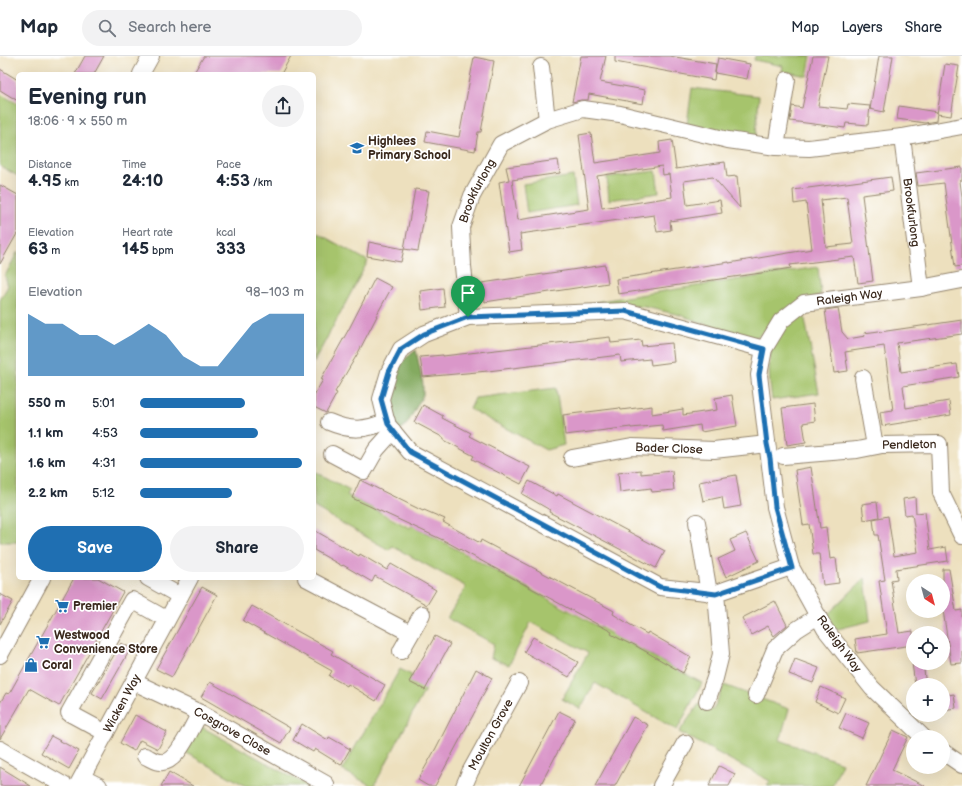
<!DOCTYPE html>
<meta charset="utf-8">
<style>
:root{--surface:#fff;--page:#f2f2f3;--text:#1f2937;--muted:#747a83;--line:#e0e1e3;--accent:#1f6fb2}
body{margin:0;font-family:"Balsamiq Sans",sans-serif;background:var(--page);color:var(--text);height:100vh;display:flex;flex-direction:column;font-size:15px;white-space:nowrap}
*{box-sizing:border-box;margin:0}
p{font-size:13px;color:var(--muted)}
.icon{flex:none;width:22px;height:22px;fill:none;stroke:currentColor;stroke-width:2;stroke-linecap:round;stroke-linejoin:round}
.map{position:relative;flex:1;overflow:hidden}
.drawer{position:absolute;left:16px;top:16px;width:300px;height:508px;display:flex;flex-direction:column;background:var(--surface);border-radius:6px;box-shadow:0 4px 16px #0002}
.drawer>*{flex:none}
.needle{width:26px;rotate:144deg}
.fabs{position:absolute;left:906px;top:518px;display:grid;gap:8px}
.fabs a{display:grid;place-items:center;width:44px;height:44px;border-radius:50%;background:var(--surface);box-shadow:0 4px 16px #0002;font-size:20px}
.pin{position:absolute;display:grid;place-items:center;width:34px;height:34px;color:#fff;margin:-41px -17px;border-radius:50% 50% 50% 0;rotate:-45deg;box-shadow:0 0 4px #0007}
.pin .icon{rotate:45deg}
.round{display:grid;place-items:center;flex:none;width:42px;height:42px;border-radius:21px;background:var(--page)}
.overview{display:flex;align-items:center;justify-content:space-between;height:68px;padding:0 12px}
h1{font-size:22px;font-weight:700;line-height:30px}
.metrics{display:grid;grid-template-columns:repeat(3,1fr);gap:6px;height:68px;padding:4px 12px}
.metrics div{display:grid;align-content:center}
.metrics b{font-size:17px;font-weight:700}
.metrics small{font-size:11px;font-weight:400}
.metrics p{font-size:11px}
.chart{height:112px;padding:8px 12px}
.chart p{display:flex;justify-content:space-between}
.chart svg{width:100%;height:72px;margin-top:4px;fill:var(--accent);opacity:.7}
.primary-button{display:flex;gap:8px;margin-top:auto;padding:8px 12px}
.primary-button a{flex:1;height:46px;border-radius:24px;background:var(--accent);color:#fff;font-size:16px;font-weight:700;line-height:46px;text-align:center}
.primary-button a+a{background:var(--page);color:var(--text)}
ul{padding:0 12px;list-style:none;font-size:13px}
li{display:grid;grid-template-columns:64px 48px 1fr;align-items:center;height:30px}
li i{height:10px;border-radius:5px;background:var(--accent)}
header{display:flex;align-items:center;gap:24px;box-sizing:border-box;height:56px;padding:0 20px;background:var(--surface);border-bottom:1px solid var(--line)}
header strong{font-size:19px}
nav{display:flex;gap:22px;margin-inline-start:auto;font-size:14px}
.search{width:280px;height:36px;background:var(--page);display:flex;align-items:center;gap:10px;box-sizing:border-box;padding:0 14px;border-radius:22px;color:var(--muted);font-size:15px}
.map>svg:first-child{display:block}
</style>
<header>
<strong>Map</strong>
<div class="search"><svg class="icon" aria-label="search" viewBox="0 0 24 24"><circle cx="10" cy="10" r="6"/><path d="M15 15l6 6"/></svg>Search here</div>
<nav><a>Map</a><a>Layers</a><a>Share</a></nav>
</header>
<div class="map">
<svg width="962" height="730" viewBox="0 0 962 730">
<rect width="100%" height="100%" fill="#fff"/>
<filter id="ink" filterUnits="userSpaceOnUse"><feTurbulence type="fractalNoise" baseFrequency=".025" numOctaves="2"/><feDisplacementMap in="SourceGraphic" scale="8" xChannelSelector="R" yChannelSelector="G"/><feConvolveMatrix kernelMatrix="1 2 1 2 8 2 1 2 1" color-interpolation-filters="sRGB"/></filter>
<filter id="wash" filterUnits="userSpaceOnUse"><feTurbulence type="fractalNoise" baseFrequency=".012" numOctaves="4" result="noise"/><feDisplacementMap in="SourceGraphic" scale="16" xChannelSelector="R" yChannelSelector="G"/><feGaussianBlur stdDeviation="0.9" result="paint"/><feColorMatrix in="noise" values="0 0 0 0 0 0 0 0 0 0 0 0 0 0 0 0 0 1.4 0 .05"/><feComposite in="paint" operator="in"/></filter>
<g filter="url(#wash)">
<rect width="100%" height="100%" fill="#ede0be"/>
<!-- green -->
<g fill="#a6c46c" stroke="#707745">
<path d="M755,0H811L807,20L782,15L783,10L754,4Z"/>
<path d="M692,32L759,40L756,79L743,82L687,68Z"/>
<path d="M0,38L18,48V120L0,110Z"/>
<path d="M656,115L659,137L609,144L607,121Z"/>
<path d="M573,120L577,149L527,157L523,128Z"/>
<path d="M314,175L368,205L314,306Z"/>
<path d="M18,195V486H0V244L8,230L5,220Z"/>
<path d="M818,211L821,238C806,246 790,252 776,262C764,271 766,281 747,283L680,259L645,251L594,246Z"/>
<path d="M801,257L804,258L819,337L772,344C769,321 765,294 782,274C787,268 795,263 801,257Z"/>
<path d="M556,332L564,389L546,394L470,353L475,342Z"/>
<path d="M314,415L350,434L347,439L410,472L412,469L702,627L677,674L595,627L580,653L562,643L588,597L531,566L509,609L491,602L494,588L447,562L465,533V530L392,490L389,494L314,451Z"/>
<path d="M865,522L870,565L834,574L826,560Z"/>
<path d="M400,613L428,628L374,730H372L342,714Z"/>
<path d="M724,629L789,653L780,684L842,707L832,730H767L770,725L679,676L699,648L713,654Z"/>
<path d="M200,670L308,730H246L185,696Z"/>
</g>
<!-- forest -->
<path fill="#84aa60" stroke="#606a3f" d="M416,294L423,328V339L407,368L398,375L387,347L396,314L405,303Z"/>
<g id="blocks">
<!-- building -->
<g fill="#da97c9" fill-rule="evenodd">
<path d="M85,0H104L94,18H75Z"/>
<path d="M204,0H291L281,18H193Z"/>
<path d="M581,0H606L600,26L645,34L643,48L589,38L588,44H581L572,46Z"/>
<path d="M615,0H670L716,8L714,24L615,6Z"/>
<path d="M813,0H828L818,50L847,53L848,48L870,50L868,69L846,67L845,72L790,65L792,50L802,52Z"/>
<path d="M879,0H893L884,56L870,53Z"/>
<path d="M474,1L494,5L481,76H478L475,95L425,86L427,75L459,81Z"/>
<path d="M718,2L750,8L747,23L715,17Z"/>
<path d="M945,8L959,10L951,60L937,58Z"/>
<path d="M0,13L18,24V45L0,34Z"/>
<path d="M899,50L937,56L936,65L925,67L897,63Z"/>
<path d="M591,77L595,107L660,97L659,86L672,84L676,113L725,106L727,121L737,120L740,152L713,121L684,125L687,149L720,144L722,157L670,165L671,174L657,176L654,159L520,178L522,194L509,196L499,126L509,124L506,111L558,104L560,117L512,124L518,164L589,153L579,79ZM662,110L663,119L669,118L672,141L602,152L597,120Z"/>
<path d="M962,111V124L960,125L962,141V210L955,211L944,127L918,130L916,117Z"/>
<path d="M891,121L893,135L862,139L873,225L858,227L854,201L790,209L791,212L761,217L618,238L616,223L729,206V207L812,193L806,146L794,148L793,134ZM847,141L853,188L826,191L821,144Z"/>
<path d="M0,129L18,139V176L0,208Z"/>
<path d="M415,133L429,135L418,195L404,193Z"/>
<path d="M369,186L404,193L401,206L367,200Z"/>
<path d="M605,209L608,227L485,246L482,227Z"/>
<path d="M375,222L392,231L376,260H377L358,297L335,336L337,337L326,357L314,351V339L323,324L321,323L350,271Z"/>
<path d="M443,232L445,251L422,254L420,235Z"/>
<path d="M838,252L842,276L848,283L865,280L864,277L879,275L880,276L962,264V278L897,287L901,316L957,308L959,321L903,330L906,352L949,345L951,359L882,370L880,356L893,354L884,290L845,296L848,315L834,317L825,254Z"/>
<path d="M610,281L611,287L641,284L642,290L672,287L674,306L651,309L650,303L621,306L620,299L488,315L423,321L420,301L443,299V300Z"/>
<path d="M732,339L737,370L701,376L700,369L663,375L662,369L631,372V371L565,379L563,359L620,352L621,354L652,350V358L683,353V359L717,354L715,342Z"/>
<path d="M813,348L815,365L803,367L806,386L787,389L782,352Z"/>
<path d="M423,349L443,360L442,362L471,377L469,380L530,411L521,428L472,403L474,400L444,384V382L414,366Z"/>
<path d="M811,411L820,472L826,471L830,503L836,502L839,527L823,529L819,498H813L809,468L803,469L795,414Z"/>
<path d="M641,414V418L672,415L674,434L652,436L651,432L620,436L618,417Z"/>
<path d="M736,419L741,450L724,453L722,441L703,445L699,426Z"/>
<path d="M360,424L423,455L424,454L445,463L443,466L480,487L481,484L594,544L614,555L613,558L629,568L647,578L648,576L691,601L683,617L631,587L630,588L620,583L611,578L612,576L595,567L445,485L352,442Z"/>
<path d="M529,425L557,440L558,438L665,495L656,512L549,456L550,454L522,438Z"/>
<path d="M915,441L916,457L925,456L930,494L946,491L948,505L896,513L897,523L891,524L899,577L913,575V589L857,597L855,583L887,578L879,525L885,524L878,479H875L873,463L888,460L894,500L918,496L912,458L905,459L903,443Z"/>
<path d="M877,446L879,461L864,464L862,448Z"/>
<path d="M314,474L359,500L360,498L387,514L391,508L436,534L427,549L375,520L372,526L343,509L342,510L314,494Z"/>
<path d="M746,477L759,505L726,521L718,503L735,495L730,484Z"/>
<path d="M943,513H949L956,555L962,554V607L951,608L943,554Z"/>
<path d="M74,522H98L123,536L59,650L29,633L0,683V647L6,637L9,638Z"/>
<path d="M202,531L217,539L172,621L156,613Z"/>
<path d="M0,538L13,545L0,568Z"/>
<path d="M775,545L787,569L774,580L768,570L751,579L742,562Z"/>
<path d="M252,550L333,595L331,598L385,629L376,645L348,628L347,630L329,620L332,615L243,565Z"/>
<path d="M435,580L450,588L425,634L409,626Z"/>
<path d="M533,581L578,606L569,621L524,596Z"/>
<path d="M121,587L131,592L102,643L92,637Z"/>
<path d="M795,603L819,612L813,627L789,618Z"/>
<path d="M912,607H923L926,629H915Z"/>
<path d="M476,613L492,622L478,648H479L435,730H428L418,724L436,692Z"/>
<path d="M210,626L290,672L281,687L201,641Z"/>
<path d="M821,631L845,642L838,657L815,646Z"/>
<path d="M954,638L956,652L943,654V640Z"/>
<path d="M559,655L575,663L544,722L540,730H519Z"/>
<path d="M846,657L869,667L862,682L839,672Z"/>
<path d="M135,659L167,676L158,693L140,684L134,695L120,687Z"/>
<path d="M633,661L648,669L615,730H595Z"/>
<path d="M302,668L328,684L329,681L350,693L341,709L315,693L313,696L293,684Z"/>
<path d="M893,674L908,681L892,714L925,730H866Z"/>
<path d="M51,680L79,695L69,713L41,697Z"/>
<path d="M719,710L735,718L729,730H709Z"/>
<path d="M0,711L31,730H0Z"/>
<path d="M169,716L193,730H161Z"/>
</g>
</g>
</g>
<g filter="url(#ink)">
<use href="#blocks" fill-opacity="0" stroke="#94856e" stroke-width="1"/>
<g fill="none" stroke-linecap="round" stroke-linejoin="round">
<defs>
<g id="minor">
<path d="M541,11L547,64"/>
<path d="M141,18L151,0"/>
<path id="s1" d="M902,81L921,232"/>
<path d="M776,91L787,24"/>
<path id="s2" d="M468,261L463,210L461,171L472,140L501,88L547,64L583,53L620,58L728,84L776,91L809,92L902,81L962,70"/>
<path d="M764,293L625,255L468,261L424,278L401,293L389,316L381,343L387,368L410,396L660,531L716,537L791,511"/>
<path d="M863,322L875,390"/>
<path d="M329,366C350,375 365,375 387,365"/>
<path d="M332,398L364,415L376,394L393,375"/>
<path id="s3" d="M783,400L857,394L882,389L939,388L941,437L962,480"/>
<path id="s4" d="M572,402L632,391L714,394L767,388"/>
<path d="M697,466L709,537"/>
<path d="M148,522L180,540"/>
<path d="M306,522L410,577"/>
<path d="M401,595L422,558"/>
<path d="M0,599L42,522"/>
<path id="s5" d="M134,626L200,657L326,728L325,730"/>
<path d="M756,639L775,593L796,574L818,560"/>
<path d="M707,645L715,622L721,598L716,537"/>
<path d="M106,677L69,657L132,544L166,563"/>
<path id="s6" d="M923,681L872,632L825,573L791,511L775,451L759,319L764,293L781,265L804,247L921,232L962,224"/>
<path d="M0,693L65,730"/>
<path d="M943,696L962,709"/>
<path d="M145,700C150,702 155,706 160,706C177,709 192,670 200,657"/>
<path d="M83,722L99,730"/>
<path id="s7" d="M77,730L190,522"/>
<path id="s8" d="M464,730L470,716L519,627"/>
<path d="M661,730L685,687"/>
</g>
</defs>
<!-- minor casing -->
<use href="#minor" stroke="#94856e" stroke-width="18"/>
<!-- minor -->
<use href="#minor" stroke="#fff" stroke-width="16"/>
</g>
</g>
<g fill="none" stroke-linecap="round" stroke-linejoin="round" filter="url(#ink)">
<defs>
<path id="route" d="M625,255L764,293L759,319L767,388L770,402L775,451L792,512L716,538L660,531L410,396L388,368L381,343L389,316L401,293L424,278L468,261Z"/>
</defs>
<!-- route casing -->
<use href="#route" stroke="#fff" stroke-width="8"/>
<!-- route -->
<use href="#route" stroke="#1f6fb2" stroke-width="5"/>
</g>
<!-- icons -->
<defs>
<symbol id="school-bare" viewBox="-9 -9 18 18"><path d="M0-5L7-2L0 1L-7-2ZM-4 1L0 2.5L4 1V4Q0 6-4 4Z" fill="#1f6fb2" stroke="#fff" stroke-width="2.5" paint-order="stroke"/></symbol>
<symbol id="supermarket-bare" viewBox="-9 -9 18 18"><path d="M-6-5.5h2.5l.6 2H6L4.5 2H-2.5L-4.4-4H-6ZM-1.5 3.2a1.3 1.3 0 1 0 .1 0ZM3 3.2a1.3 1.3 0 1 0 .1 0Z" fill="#1f6fb2" stroke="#fff" stroke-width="2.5" paint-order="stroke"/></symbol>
<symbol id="shop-bare" viewBox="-9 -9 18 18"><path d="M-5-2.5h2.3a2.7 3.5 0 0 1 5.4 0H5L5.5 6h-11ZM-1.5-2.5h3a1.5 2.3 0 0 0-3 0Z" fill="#1f6fb2" stroke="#fff" stroke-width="2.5" paint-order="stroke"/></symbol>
</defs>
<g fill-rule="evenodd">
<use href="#school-bare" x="347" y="82" width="20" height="20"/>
<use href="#supermarket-bare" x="52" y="540" width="20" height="20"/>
<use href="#supermarket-bare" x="33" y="576" width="20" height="20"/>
<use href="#shop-bare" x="21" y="599" width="20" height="20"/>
</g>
<g text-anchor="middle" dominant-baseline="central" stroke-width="3.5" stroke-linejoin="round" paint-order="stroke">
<!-- poi labels -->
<g font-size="12" font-weight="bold" fill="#3b2a1e" stroke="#fff" text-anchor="start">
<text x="368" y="85">Highlees<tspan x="368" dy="14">Primary School</tspan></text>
<text x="73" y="550">Premier</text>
<text x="54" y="579">Westwood<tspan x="54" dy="14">Convenience Store</tspan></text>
<text x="42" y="609">Coral</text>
</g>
<!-- street labels -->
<g font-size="12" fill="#3b2a1e" stroke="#fff">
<text stroke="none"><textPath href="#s2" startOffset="130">Brookfurlong</textPath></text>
<text stroke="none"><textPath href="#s1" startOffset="76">Brookfurlong</textPath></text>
<text stroke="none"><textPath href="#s6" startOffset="546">Raleigh Way</textPath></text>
<text stroke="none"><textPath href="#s3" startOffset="127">Pendleton</textPath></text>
<text stroke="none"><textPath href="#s4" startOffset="98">Bader Close</textPath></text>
<text transform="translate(839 588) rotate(54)">Raleigh Way</text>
<text stroke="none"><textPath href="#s7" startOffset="94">Wicken Way</textPath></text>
<text stroke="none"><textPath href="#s5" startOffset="110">Cosgrove Close</textPath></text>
<text stroke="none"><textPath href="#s8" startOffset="58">Moulton Grove</textPath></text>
</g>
</g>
</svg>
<div class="fabs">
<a><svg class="needle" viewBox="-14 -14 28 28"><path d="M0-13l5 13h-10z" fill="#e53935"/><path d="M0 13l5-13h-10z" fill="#747a83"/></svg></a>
<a><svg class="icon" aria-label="locate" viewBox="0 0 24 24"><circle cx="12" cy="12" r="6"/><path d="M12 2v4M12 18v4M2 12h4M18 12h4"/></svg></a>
<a>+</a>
<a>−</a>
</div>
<div class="pin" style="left:468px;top:261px;background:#1e9e55"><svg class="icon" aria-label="arrive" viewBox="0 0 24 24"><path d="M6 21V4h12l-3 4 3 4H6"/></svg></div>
<section class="drawer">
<div class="overview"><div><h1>Evening run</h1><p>18:06 · 9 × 550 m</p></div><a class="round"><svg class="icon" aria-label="share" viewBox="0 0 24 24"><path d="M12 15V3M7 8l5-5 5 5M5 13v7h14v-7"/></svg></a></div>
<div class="metrics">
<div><p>Distance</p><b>4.95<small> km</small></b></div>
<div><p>Time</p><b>24:10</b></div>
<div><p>Pace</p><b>4:53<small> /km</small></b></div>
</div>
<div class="metrics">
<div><p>Elevation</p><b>63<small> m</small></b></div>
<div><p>Heart rate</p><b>145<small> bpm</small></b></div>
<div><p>kcal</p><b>333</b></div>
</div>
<div class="chart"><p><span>Elevation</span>98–103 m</p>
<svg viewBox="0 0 160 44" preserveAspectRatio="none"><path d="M0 44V6L10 12L20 12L30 19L40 19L50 25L60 19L70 12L80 19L90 32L100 38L110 38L120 25L130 12L140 6L150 6L160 6V44z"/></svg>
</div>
<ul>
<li><b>550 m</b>5:01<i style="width:64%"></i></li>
<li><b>1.1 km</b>4:53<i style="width:72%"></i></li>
<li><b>1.6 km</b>4:31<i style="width:99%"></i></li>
<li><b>2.2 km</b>5:12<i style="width:56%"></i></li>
</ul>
<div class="primary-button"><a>Save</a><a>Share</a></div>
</section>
</div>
